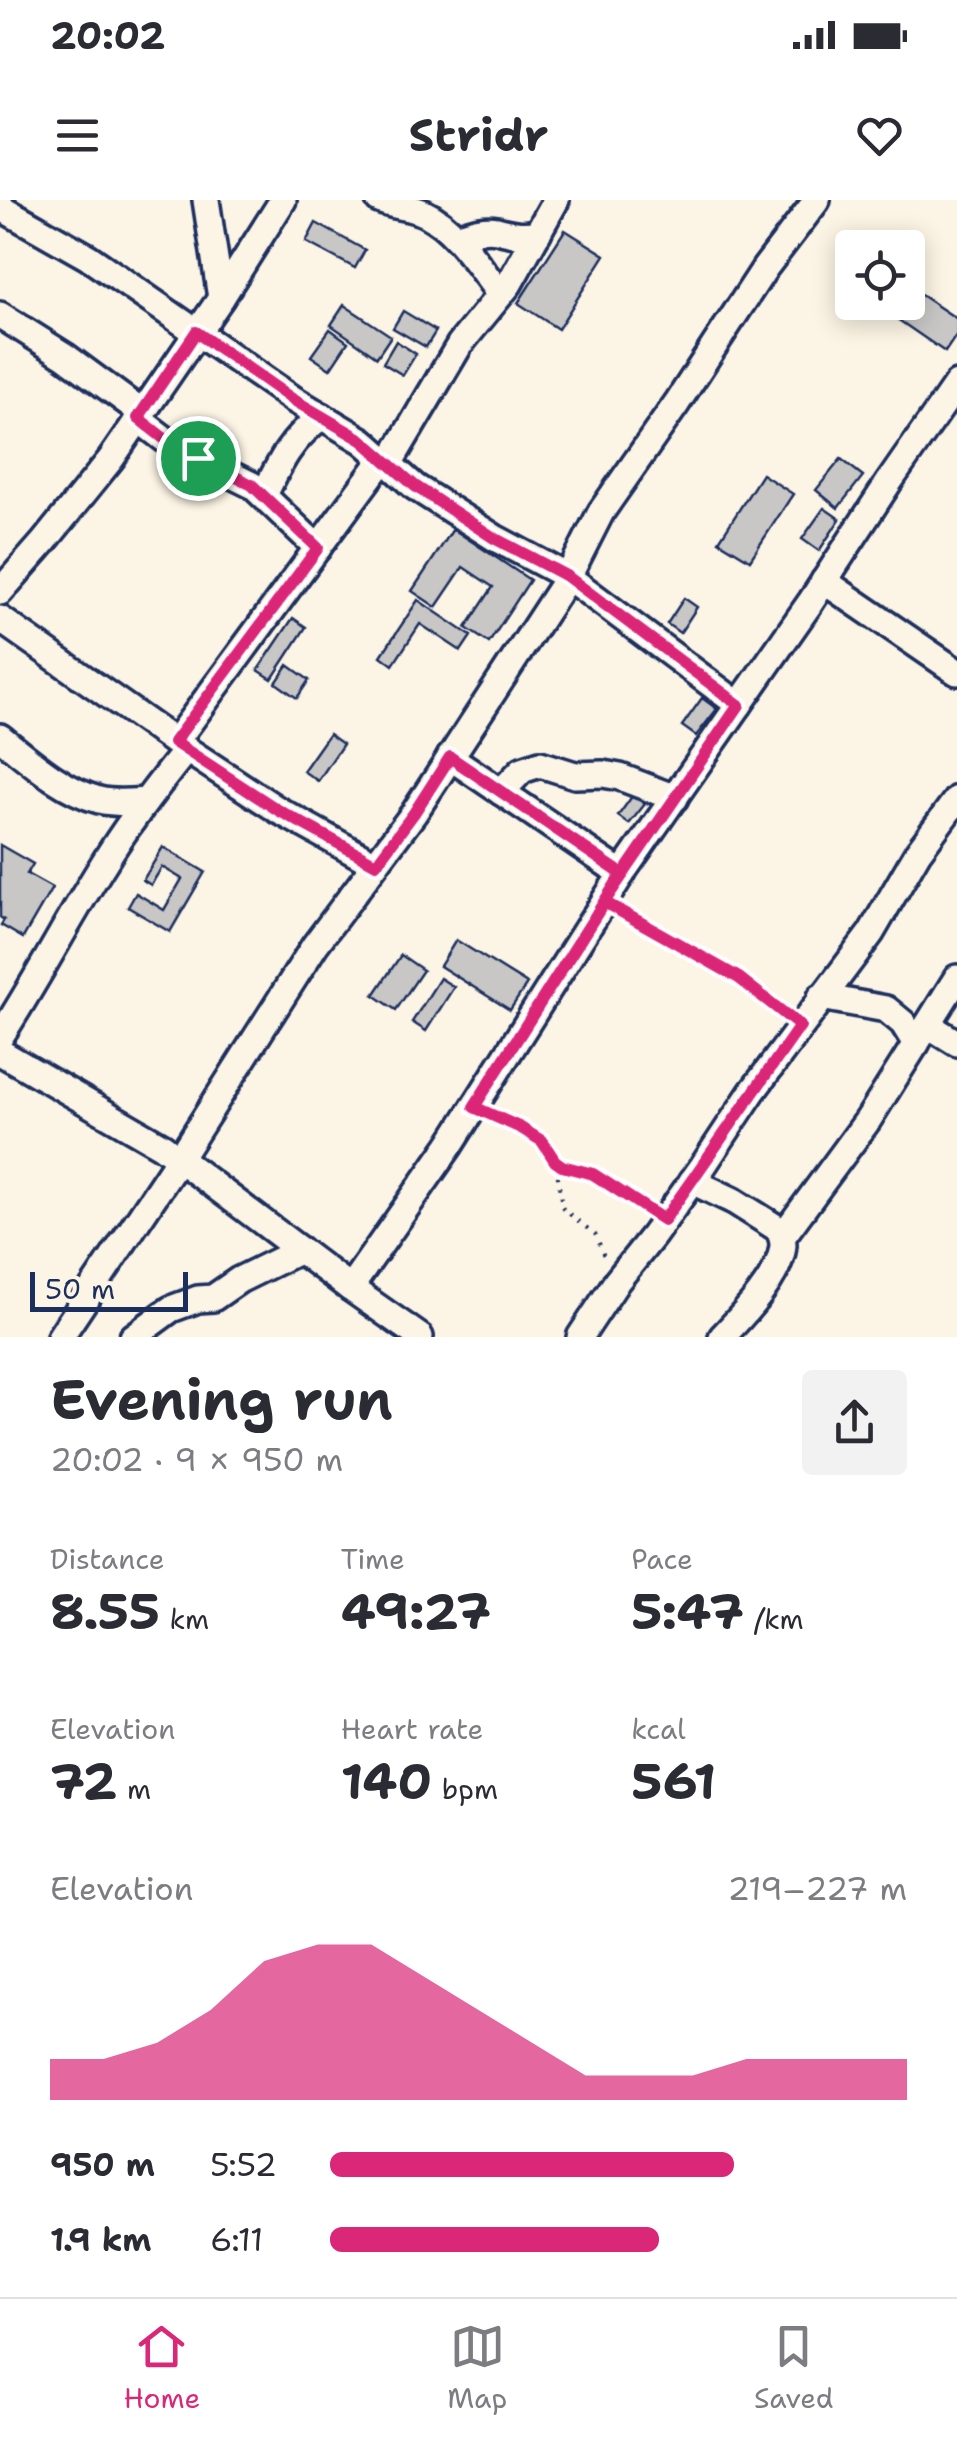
<!DOCTYPE html>
<meta charset="utf-8">
<style>
:root{--surface:#fff;--page:#f2f2f3;--text:#2b2b33;--muted:#7c7c81;--line:#e1e1e2;--accent:#db2777}
body{margin:0;font-family:"Shantell Sans",sans-serif;background:var(--page);color:var(--text);height:100vh;display:flex;flex-direction:column;font-size:38px;white-space:nowrap}
*{box-sizing:border-box;margin:0}
p{font-size:32px;color:var(--muted)}
.icon{flex:none;width:55px;height:55px;fill:none;stroke:currentColor;stroke-width:2;stroke-linecap:round;stroke-linejoin:round}
.map{position:relative;height:1137px;overflow:hidden}
.side{display:flex;flex-direction:column;background:var(--surface);flex:1}
.side>*{flex:none}
.fabs{position:absolute;left:835px;top:30px;display:grid;gap:20px}
.fabs a{display:grid;place-items:center;width:90px;height:90px;border-radius:10px;background:var(--surface);box-shadow:0 5px 25px #0003;font-size:50px}
.scale{position:absolute;left:30px;bottom:25px;width:158px;box-sizing:border-box;padding-left:10px;border:5px solid #1b2f5e;border-top:0;font-size:28px;line-height:35px;white-space:nowrap;color:#1b2f5e;-webkit-text-stroke:8px #fcf5e5;paint-order:stroke}
.pin{position:absolute;display:grid;place-items:center;width:85px;height:85px;color:#fff;margin:-42px;border:5px solid #fff;border-radius:50%;box-shadow:0 2px 10px #0007}
.round{display:grid;place-items:center;flex:none;width:105px;height:105px;border-radius:10px;background:var(--page)}
.head{display:flex;align-items:center;justify-content:space-between;height:170px;padding:0 50px}
h1{font-size:55px;font-weight:700;line-height:75px}
.metrics{display:grid;grid-template-columns:repeat(3,1fr);gap:15px;height:170px;padding:10px 50px}
.metrics div{display:grid;align-content:center}
.metrics b{font-size:50px;font-weight:700}
.metrics small{font-size:28px;font-weight:400}
.metrics p{font-size:28px}
.chart{height:280px;padding:20px 50px}
.chart p{display:flex;justify-content:space-between}
.chart svg{width:100%;height:180px;margin-top:10px;fill:var(--accent);opacity:.7}
ul{padding:0 50px;list-style:none;font-size:32px}
li{display:grid;grid-template-columns:160px 120px 1fr;align-items:center;height:75px}
li i{height:25px;border-radius:12px;background:var(--accent)}
.status{display:flex;justify-content:space-between;align-items:center;height:70px;padding:0 50px;background:var(--surface);direction:ltr}
.status svg{height:28px;fill:currentColor}
header{display:flex;justify-content:space-between;align-items:center;height:130px;padding:0 50px;background:var(--surface);font-size:45px;font-weight:700}
.tab-bar{display:flex;justify-content:space-around;align-items:center;height:140px;border-top:2px solid var(--line);background:var(--surface);font-size:28px;color:var(--muted)}
.tab-bar a{display:grid;justify-items:center;gap:5px}
.tab-bar .selected{color:var(--accent)}
.map>svg:first-child{display:block}
</style>
<div class="status"><b>20:02</b><svg viewBox="0 0 49 12"><path d="M0 12V9h3v3zM5 12V6h3v6zM10 12V3h3v9zM15 12V0h3v12zM26 1h20v11H26zM47 4h2v5h-2z"/></svg></div>
<header><svg class="icon" aria-label="menu" viewBox="0 0 24 24"><path d="M4 6h16M4 12h16M4 18h16"/></svg>Stridr<svg class="icon" aria-label="heart" viewBox="0 0 24 24"><path d="M12 20l-8-8c-3-5 5-10 8-4 3-6 11-1 8 4z"/></svg></header>
<div class="map">
<svg width="957" height="1137" viewBox="0 0 957 1137">
<rect width="100%" height="100%" fill="#fcf5e5"/>
<filter id="ink" filterUnits="userSpaceOnUse"><feTurbulence type="fractalNoise" baseFrequency=".01" numOctaves="2"/><feDisplacementMap in="SourceGraphic" scale="20" xChannelSelector="R" yChannelSelector="G"/><feConvolveMatrix kernelMatrix="1 2 1 2 8 2 1 2 1" color-interpolation-filters="sRGB"/></filter>
<g filter="url(#ink)">
<!-- building -->
<g fill="#c8c7c6" stroke="#1b2f5e" stroke-width="2.5">
<path d="M316,23L365,50L355,68L306,42Z"/>
<path d="M565,30L605,55L558,129L518,103Z"/>
<path d="M915,91L957,119V134L945,152L897,119Z"/>
<path d="M344,105L391,136L377,157L331,125Z"/>
<path d="M403,111L436,131L426,147L393,128Z"/>
<path d="M330,129L348,142L330,169L311,156Z"/>
<path d="M396,141L416,154L403,175L383,163Z"/>
<path d="M841,259L863,276L838,308L816,290Z"/>
<path d="M762,274L793,294L750,360L719,341Z"/>
<path d="M824,308L840,319L819,351L802,339Z"/>
<path d="M453,329L530,380L489,443L466,428L493,387L463,367L436,407L412,391Z"/>
<path d="M684,398L697,407L680,433L667,424Z"/>
<path d="M418,400L471,436L461,451L420,424L393,465L381,456Z"/>
<path d="M293,418L306,427L272,479L258,470Z"/>
<path d="M288,465L309,480L297,498L276,483Z"/>
<path d="M702,498L717,509L696,536L682,526Z"/>
<path d="M329,534L343,544L318,581L303,571Z"/>
<path d="M633,595L645,604L629,624L618,616Z"/>
<path d="M0,645L33,664L27,674L52,688L23,738L1,725L4,720L0,717Z"/>
<path d="M163,647L205,672L170,732L128,707L136,693L164,710L182,679L162,667L151,685L143,680Z"/>
<path d="M456,740L527,784L510,810L440,766Z"/>
<path d="M401,755L423,770L396,810L374,795Z"/>
<path d="M440,778L454,787L426,831L412,822Z"/>
</g>
<g fill="none" stroke-linecap="round" stroke-linejoin="round">
<defs>
<g id="minor">
<path d="M206,0L221,98"/>
<path d="M379,0C394,7 410,6 424,13C456,28 479,67 500,94"/>
<path d="M0,7L88,57L293,199L363,241L415,287L495,338L568,377L739,505"/>
<path d="M456,37C469,33 483,27 497,30C512,34 522,36 538,33"/>
<path d="M0,115L65,156L141,212"/>
<path d="M137,218L175,247L252,285L318,348"/>
<path d="M389,264L460,144L509,84L556,0"/>
<path d="M264,295C280,262 291,239 322,216"/>
<path d="M824,381L957,472"/>
<path d="M0,392L43,343L111,259L221,98L283,0"/>
<path d="M0,419L175,542L278,610L375,664"/>
<path d="M0,537C29,560 62,590 99,600C114,604 131,602 146,601"/>
<path d="M175,542L383,259"/>
<path d="M450,557L622,674"/>
<path d="M501,592L522,570L540,564L575,575L603,574L620,577L675,598"/>
<path d="M821,797L886,809L903,823L916,844"/>
<path d="M928,825L957,843"/>
<path d="M0,837C37,780 68,720 104,663C128,623 157,586 186,550"/>
<path d="M0,852L162,946L350,1088L420,1137"/>
<path d="M692,981L734,1001L780,1030C781,1035 783,1040 783,1045C781,1076 742,1116 722,1137"/>
<path d="M782,1037L868,920L957,778"/>
<path d="M350,1088L450,945L626,667L810,403L889,282L957,184"/>
<path d="M60,1137L179,959L315,745L414,613L568,377L601,312L677,203L765,68L817,0"/>
<path d="M133,1137L171,1109L198,1099L213,1098L239,1080L300,1050"/>
<path d="M580,1137L617,1081L653,1036L703,966L752,892L871,733L918,652L957,599"/>
</g>
</defs>
<!-- minor casing -->
<use href="#minor" stroke="#1b2f5e" stroke-width="32"/>
<!-- path -->
<g stroke="#1b2f5e" stroke-width="4" stroke-dasharray="2.5 8" stroke-linecap="butt">
<path d="M623,713L739,778L784,814"/>
<path d="M493,915C515,925 548,936 555,962C559,976 559,993 563,1009L596,1035L605,1059"/>
<path d="M556,961L561,965L593,974L643,1007"/>
</g>
<!-- minor -->
<use href="#minor" stroke="#fcf5e5" stroke-width="25"/>
</g>
</g>
<g fill="none" stroke-linecap="round" stroke-linejoin="round" filter="url(#ink)">
<defs>
<path id="route" d="M198,258L252,285L318,348L174,542L278,610L376,664L414,613L450,557L622,674C573,751 524,829 474,907L521,928L542,941L555,961L562,966L593,974L664,1020L800,826L739,778L604,702L739,505L568,377L494,338L415,286L362,240L292,199L196,132L138,218L175,247L198,258"/>
</defs>
<!-- route casing -->
<use href="#route" stroke="#fff" stroke-width="20"/>
<!-- route -->
<use href="#route" stroke="#db2777" stroke-width="12"/>
</g>
</svg>
<div class="fabs">
<a><svg class="icon" aria-label="locate" viewBox="0 0 24 24"><circle cx="12" cy="12" r="6"/><path d="M12 2v4M12 18v4M2 12h4M18 12h4"/></svg></a>
</div>
<div class="scale">50 m</div>
<div class="pin" style="left:198px;top:258px;background:#1e9e55"><svg class="icon" aria-label="arrive" viewBox="0 0 24 24"><path d="M6 21V4h12l-3 4 3 4H6"/></svg></div>
</div>
<section class="side">
<div class="head"><div><h1>Evening run</h1><p>20:02 · 9 × 950 m</p></div><a class="round"><svg class="icon" aria-label="share" viewBox="0 0 24 24"><path d="M12 15V3M7 8l5-5 5 5M5 13v7h14v-7"/></svg></a></div>
<div class="metrics">
<div><p>Distance</p><b>8.55<small> km</small></b></div>
<div><p>Time</p><b>49:27</b></div>
<div><p>Pace</p><b>5:47<small> /km</small></b></div>
</div>
<div class="metrics">
<div><p>Elevation</p><b>72<small> m</small></b></div>
<div><p>Heart rate</p><b>140<small> bpm</small></b></div>
<div><p>kcal</p><b>561</b></div>
</div>
<div class="chart"><p><span>Elevation</span>219–227 m</p>
<svg viewBox="0 0 160 44" preserveAspectRatio="none"><path d="M0 44V34L10 34L20 30L30 22L40 10L50 6L60 6L70 14L80 22L90 30L100 38L110 38L120 38L130 34L140 34L150 34L160 34V44z"/></svg>
</div>
<ul>
<li><b>950 m</b>5:52<i style="width:70%"></i></li>
<li><b>1.9 km</b>6:11<i style="width:57%"></i></li>
</ul>
</section>
<nav class="tab-bar">
<a class="selected"><svg class="icon" aria-label="home" viewBox="0 0 24 24"><path d="M3 11l9-7 9 7M6 9v11h12V9"/></svg>Home</a>
<a><svg class="icon" aria-label="map" viewBox="0 0 24 24"><path d="M3 6l6-2 6 2 6-2v14l-6 2-6-2-6 2zM9 4v14M15 6v14"/></svg>Map</a>
<a><svg class="icon" aria-label="saved" viewBox="0 0 24 24"><path d="M7 4h10v16l-5-4-5 4z"/></svg>Saved</a>
</nav>
